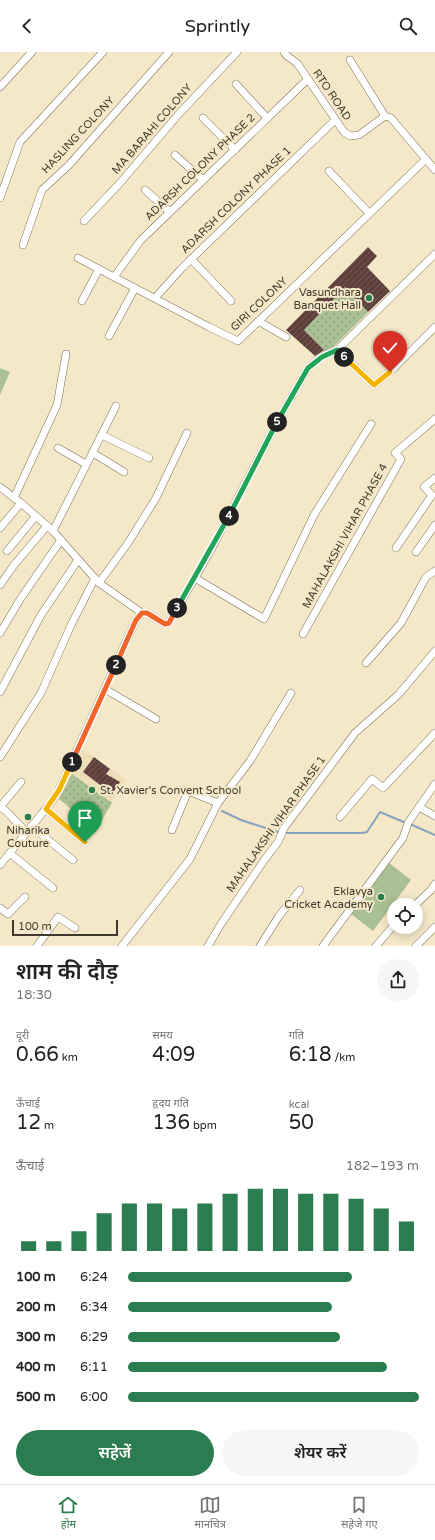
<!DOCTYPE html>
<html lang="hi">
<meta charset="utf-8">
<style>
:root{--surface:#fff;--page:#f6f6f6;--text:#222;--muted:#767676;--line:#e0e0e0;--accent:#2b7d4f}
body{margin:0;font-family:"Varela Round","Noto Sans Devanagari",sans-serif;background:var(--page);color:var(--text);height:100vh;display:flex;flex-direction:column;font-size:15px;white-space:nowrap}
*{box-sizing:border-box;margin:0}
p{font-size:13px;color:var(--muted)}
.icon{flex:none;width:22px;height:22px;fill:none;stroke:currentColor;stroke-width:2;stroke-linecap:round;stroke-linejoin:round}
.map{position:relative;height:894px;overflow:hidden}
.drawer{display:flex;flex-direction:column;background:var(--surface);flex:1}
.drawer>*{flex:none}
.buttons{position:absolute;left:387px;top:846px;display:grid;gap:8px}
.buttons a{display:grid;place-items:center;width:36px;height:36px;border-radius:50%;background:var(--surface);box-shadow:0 2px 10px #0003;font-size:20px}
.scale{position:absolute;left:12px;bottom:10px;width:106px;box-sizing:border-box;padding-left:4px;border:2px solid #3f3a2d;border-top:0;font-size:11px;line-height:14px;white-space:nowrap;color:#3f3a2d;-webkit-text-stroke:3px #f4e8c8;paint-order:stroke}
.pin{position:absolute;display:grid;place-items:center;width:34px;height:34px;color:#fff;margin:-41px -17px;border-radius:50% 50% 50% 0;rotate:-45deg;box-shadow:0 0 4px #0007}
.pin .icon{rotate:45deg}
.km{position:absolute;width:20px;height:20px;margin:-10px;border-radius:50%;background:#222;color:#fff;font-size:11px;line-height:20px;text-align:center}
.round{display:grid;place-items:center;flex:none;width:42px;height:42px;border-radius:21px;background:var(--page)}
.overview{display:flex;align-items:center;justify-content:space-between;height:68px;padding:0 16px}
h1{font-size:22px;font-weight:600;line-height:30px}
.figures{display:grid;grid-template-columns:repeat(3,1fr);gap:6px;height:68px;padding:4px 16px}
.figures div{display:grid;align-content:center}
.figures b{font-size:20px;font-weight:600}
.figures small{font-size:11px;font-weight:400}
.figures p{font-size:11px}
.chart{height:112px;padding:8px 16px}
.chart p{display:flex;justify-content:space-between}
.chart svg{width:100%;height:72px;margin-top:4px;stroke:var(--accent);stroke-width:6}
.primary-button{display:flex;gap:8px;margin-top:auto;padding:8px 16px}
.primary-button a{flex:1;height:46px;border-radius:24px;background:var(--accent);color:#fff;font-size:16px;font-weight:600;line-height:46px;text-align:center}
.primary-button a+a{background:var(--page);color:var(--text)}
ul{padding:0 16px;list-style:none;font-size:13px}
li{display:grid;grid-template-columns:64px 48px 1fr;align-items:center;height:30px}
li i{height:10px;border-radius:5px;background:var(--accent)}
header{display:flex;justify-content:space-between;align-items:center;height:52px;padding:0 16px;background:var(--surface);font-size:18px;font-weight:600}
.dock{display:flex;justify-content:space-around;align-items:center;height:56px;border-top:1px solid var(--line);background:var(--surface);font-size:11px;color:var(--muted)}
.dock a{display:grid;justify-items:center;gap:2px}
.dock .current{color:var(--accent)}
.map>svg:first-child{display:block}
</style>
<header><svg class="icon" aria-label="back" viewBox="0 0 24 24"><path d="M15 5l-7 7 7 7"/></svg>Sprintly<svg class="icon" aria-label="search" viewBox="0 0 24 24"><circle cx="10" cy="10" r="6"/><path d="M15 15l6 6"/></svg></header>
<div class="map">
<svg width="435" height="894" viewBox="0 0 435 894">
<defs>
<pattern id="grass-dots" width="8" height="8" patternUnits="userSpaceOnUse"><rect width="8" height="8" fill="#a9bf94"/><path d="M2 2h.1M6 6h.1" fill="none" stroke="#8b9c79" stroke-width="1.8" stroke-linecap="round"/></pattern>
<pattern id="building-hatch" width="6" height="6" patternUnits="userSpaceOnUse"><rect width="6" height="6" fill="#5f403d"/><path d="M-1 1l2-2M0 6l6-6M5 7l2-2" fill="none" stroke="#735a57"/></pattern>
</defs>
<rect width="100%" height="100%" fill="#f4e8c8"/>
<!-- built -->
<path fill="#ecdeb6" d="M82,697L126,728L96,777L59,747L72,722Z"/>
<!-- grass -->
<g fill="url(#grass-dots)">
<path d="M345,235L368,260L333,295L325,299L304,278Z"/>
<path d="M72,722L112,751L96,777L59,747Z"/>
</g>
<!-- park -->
<g fill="#a9bf94">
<path d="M0,316L10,320L0,343Z"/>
<path d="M389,811L411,828L373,879L351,862Z"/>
</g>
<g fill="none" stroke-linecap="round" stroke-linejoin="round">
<!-- stream -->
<g stroke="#87a4bf" stroke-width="2">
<path d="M222,759L241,768L278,780"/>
<path d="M410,772L435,783"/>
<path d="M285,781H362L367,780L380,760L406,771"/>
</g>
</g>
<!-- building -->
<g fill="url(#building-hatch)">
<path d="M368,195L377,204L367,215L390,239L368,260L345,235L304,278L324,298L315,304L286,278Z"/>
<path d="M94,705L110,717L106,722L120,730L112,742L83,720Z"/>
</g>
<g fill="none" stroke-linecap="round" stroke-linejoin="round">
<defs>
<g id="minor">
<path d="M284,0L287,4L297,11L344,80L350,84L359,83L385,64L391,66L435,118"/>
<path d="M350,8L385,64"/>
<path d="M236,32L267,66"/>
<path d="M0,35L32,0"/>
<path d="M203,66L235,98"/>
<path d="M175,103L203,128"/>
<path d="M329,119L369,161"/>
<path d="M145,138L169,159"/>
<path d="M0,146L20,90L103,0"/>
<path d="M84,169L120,131L177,64L237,0"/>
<path d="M23,193L42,138L69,113L169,0"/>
<path d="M78,206L209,275L238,289L426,107"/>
<path d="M191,207L231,249"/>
<path d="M114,225L141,188L308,27"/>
<path d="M155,246L181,217L335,68"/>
<path d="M82,249L99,217"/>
<path d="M258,269L286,285"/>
<path d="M109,284L135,236"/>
<path d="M337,298L374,333L390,320L435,275"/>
<path d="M102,383L149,406"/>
<path d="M58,396L86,412"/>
<path d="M93,401L124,420"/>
<path d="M0,435L21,451L53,479L99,531L142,561"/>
<path d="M14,446L57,353L66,302"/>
<path d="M0,476L21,451"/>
<path d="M53,479L116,354"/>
<path d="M396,496L432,443L424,435L435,426"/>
<path d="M7,499L36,464"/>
<path d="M416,500L435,473"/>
<path d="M195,526L264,567L314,463L371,372"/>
<path d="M99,531L128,491L156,446L187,381"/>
<path d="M0,533L14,513L47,474"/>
<path d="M0,581L21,546L61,488"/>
<path d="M303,582L401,407L395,401L435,367"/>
<path d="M366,611L401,571L426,525L435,519"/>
<path d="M105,637L156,667"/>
<path d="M0,640L41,563L78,508"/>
<path d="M0,705L41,641L71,573L95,526"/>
<path d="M0,755L6,759L26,780"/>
<path d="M0,755L21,730"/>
<path d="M419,755L435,764"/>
<path d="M46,757L85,790"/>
<path d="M340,765L372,727L383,736L435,681"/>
<path d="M31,774L73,808"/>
<path d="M172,778L188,739L218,751"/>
<path d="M9,802L12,803L53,836"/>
<path d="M0,813L53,748L59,738L136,568L142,561H147L165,572L169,571L171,567L211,498L277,370L308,316L321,305L337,298L435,202"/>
<path d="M415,853L431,838L435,832"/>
<path d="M0,856L8,862L25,845"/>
<path d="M37,894L58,865L75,876"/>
<path d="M122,894L190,807L218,751L250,709L291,641"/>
<path d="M208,894L221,872L265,807L278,790L284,776L355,681L399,642L435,599"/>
<path d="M260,894L279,864L300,838"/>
<path d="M323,894L403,786L408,771L435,732"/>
<path d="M376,894L394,873"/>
<path d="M416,894L435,875"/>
</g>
</defs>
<!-- minor casing -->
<use href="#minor" stroke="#7d7256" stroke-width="8"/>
<!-- minor -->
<use href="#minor" stroke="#fff" stroke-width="7"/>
</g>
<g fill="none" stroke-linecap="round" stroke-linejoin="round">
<defs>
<path id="split-1" d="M72,710L59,738L46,757L85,790"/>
<path id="split-2" d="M72,710L116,613"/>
<path id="split-3" d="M116,613L136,568L142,561H147L165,572L169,571L177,556"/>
<path id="split-4" d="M177,556L229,464"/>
<path id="split-5" d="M229,464L277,370"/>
<path id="split-6" d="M277,370L308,316L322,305L337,298L344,305"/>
<path id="split-7" d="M344,305L374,333L390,320"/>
</defs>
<!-- split-1 casing -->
<use href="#split-1" stroke="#fff" stroke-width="8"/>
<!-- split-2 casing -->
<use href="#split-2" stroke="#fff" stroke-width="8"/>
<!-- split-3 casing -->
<use href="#split-3" stroke="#fff" stroke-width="8"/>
<!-- split-4 casing -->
<use href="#split-4" stroke="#fff" stroke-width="8"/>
<!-- split-5 casing -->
<use href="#split-5" stroke="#fff" stroke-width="8"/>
<!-- split-6 casing -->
<use href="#split-6" stroke="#fff" stroke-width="8"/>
<!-- split-7 casing -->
<use href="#split-7" stroke="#fff" stroke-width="8"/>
<!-- split-1 -->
<use href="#split-1" stroke="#f5b400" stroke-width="5"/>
<!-- split-2 -->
<use href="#split-2" stroke="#f0652b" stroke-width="5"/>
<!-- split-3 -->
<use href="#split-3" stroke="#f0652b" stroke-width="5"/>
<!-- split-4 -->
<use href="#split-4" stroke="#22a559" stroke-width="5"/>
<!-- split-5 -->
<use href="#split-5" stroke="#22a559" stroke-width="5"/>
<!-- split-6 -->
<use href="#split-6" stroke="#22a559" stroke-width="5"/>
<!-- split-7 -->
<use href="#split-7" stroke="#f5b400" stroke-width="5"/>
</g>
<!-- markers -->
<g fill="#2b7d4f" stroke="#f4e8c8" stroke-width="1.5">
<circle cx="369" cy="246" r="4"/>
<circle cx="92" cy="738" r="4"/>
<circle cx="28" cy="765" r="4"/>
<circle cx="381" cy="845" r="4"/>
</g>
<g text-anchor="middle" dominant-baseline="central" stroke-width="4" stroke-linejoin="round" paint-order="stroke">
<!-- street labels -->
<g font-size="11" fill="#3f3a2d" stroke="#f4e8c8">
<text transform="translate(332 43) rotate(56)">RTO ROAD</text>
<text transform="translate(152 77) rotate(-49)">MA BARAHI COLONY</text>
<text transform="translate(78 83) rotate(-47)">HASLING COLONY</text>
<text transform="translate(200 115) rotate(-44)">ADARSH COLONY PHASE 2</text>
<text transform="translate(236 148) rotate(-44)">ADARSH COLONY PHASE 1</text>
<text transform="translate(259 252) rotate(-43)">GIRI COLONY</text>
<text transform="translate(345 484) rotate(-61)">MAHALAKSHI VIHAR PHASE 4</text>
<text transform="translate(276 772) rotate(-55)">MAHALAKSHI VIHAR PHASE 1</text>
</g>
<!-- poi labels -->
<g font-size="11" fill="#3f3a2d" stroke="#f4e8c8" text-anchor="end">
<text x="361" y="240">Vasundhara<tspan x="361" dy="13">Banquet Hall</tspan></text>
<text x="100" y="738" text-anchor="start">St. Xavier's Convent School</text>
<text x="28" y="778" text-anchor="middle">Niharika<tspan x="28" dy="13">Couture</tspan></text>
<text x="373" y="839">Eklavya<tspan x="373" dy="13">Cricket Academy</tspan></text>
</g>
</g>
</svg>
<div class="buttons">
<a><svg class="icon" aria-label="locate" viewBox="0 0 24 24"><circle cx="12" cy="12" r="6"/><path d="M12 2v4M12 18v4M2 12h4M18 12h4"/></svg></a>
</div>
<div class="scale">100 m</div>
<div class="pin" style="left:85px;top:790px;background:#1e9e55"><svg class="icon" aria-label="arrive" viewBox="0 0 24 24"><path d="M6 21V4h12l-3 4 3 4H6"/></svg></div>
<div class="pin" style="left:390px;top:320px;background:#d93025"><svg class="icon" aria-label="check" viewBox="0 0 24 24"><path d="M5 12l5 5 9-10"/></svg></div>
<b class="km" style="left:72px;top:710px">1</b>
<b class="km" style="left:116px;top:613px">2</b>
<b class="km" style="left:177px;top:556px">3</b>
<b class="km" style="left:229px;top:464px">4</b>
<b class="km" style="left:277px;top:370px">5</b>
<b class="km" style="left:344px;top:305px">6</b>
</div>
<section class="drawer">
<div class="overview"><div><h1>शाम की दौड़</h1><p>18:30</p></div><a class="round"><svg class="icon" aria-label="share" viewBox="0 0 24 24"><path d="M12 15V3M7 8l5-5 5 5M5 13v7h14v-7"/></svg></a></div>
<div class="figures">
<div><p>दूरी</p><b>0.66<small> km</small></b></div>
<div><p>समय</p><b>4:09</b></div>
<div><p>गति</p><b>6:18<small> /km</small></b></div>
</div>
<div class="figures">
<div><p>ऊँचाई</p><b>12<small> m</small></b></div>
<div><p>हृदय गति</p><b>136<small> bpm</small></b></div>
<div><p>kcal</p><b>50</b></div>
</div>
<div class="chart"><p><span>ऊँचाई</span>182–193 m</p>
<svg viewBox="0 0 160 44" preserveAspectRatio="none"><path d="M5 44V38M15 44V38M25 44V32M35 44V21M45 44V15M55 44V15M65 44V18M75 44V15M85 44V9M95 44V6M105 44V6M115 44V9M125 44V9M135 44V12M145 44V18M155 44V26"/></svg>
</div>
<ul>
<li><b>100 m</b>6:24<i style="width:77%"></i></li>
<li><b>200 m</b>6:34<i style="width:70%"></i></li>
<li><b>300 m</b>6:29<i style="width:73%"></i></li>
<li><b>400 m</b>6:11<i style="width:89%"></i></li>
<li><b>500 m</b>6:00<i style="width:100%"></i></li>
</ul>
<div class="primary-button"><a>सहेजें</a><a>शेयर करें</a></div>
</section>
<nav class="dock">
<a class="current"><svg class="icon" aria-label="home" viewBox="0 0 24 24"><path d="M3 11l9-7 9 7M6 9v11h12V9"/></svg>होम</a>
<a><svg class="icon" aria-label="map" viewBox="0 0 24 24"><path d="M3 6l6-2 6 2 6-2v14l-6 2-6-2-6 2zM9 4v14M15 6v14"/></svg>मानचित्र</a>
<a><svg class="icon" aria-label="saved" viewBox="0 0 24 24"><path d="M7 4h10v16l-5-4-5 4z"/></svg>सहेजे गए</a>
</nav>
